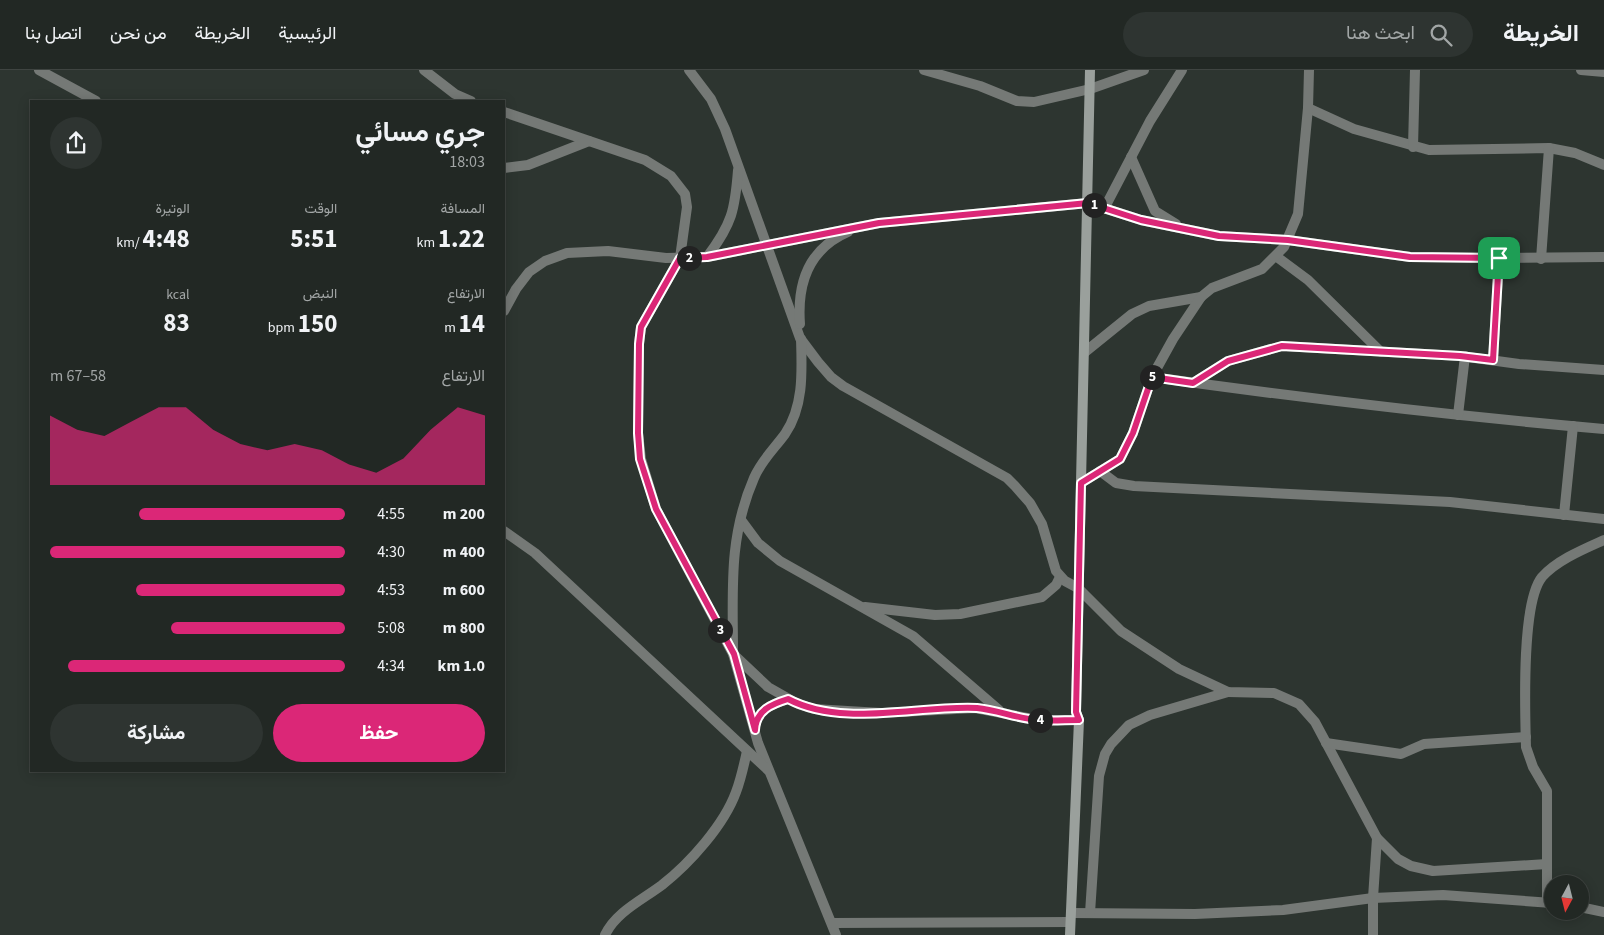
<!DOCTYPE html>
<html lang="ar">
<meta charset="utf-8">
<style>
:root{--surface:#222824;--page:#2e3431;--text:#f1f3f6;--muted:#a2a6a6;--line:#3f4441;--accent:#db2777}
body{margin:0;font-family:"Source Sans 3",Vazirmatn,sans-serif;background:var(--page);color:var(--text);direction:rtl;height:100vh;display:flex;flex-direction:column;font-size:19px;white-space:nowrap}
*{box-sizing:border-box;margin:0}
p{font-size:16px;color:var(--muted)}
.icon{flex:none;width:28px;height:28px;fill:none;stroke:currentColor;stroke-width:2;stroke-linecap:round;stroke-linejoin:round}
.map{position:relative;flex:1;overflow:hidden;direction:ltr}
.panel{position:absolute;left:30px;top:30px;width:475px;height:672px;display:flex;flex-direction:column;background:var(--surface);border-radius:0px;box-shadow:0 2px 12px #0003,0 0 0 1px var(--line);direction:rtl}
.panel>*{flex:none}
.needle{width:32px;rotate:187deg}
.buttons{position:absolute;left:1544px;top:805px;display:grid;gap:10px}
.buttons a{display:grid;place-items:center;width:45px;height:45px;border-radius:50%;background:var(--surface);box-shadow:0 2px 12px #0003,0 0 0 1px var(--line);font-size:25px}
.pin{position:absolute;display:grid;place-items:center;width:42px;height:42px;color:#fff;margin:-21px;border-radius:10px;box-shadow:0 2px 8px #0006}
.km{position:absolute;width:25px;height:25px;margin:-12px;border-radius:50%;background:#222;color:#fff;font-size:14px;line-height:25px;text-align:center}
.round{display:grid;place-items:center;flex:none;width:52px;height:52px;border-radius:26px;background:var(--page)}
.headline{display:flex;align-items:center;justify-content:space-between;height:85px;padding:0 20px}
h1{font-size:28px;font-weight:700;line-height:38px}
.figures{display:grid;grid-template-columns:repeat(3,1fr);gap:8px;height:85px;padding:5px 20px}
.figures div{display:grid;align-content:center}
.figures b{font-size:25px;font-weight:700}
.figures small{font-size:14px;font-weight:400}
.figures p{font-size:14px}
.chart{height:140px;padding:10px 20px}
.chart p{display:flex;justify-content:space-between}
.chart svg{width:100%;height:90px;margin-top:5px;fill:var(--accent);opacity:.7}
.button{display:flex;gap:10px;margin-top:auto;padding:10px 20px}
.button a{flex:1;height:58px;border-radius:30px;background:var(--accent);color:#fff;font-size:20px;font-weight:700;line-height:58px;text-align:center}
.button a+a{background:var(--page);color:var(--text)}
ul{padding:0 20px;list-style:none;font-size:16px}
li{display:grid;grid-template-columns:80px 60px 1fr;align-items:center;height:38px}
li i{height:12px;border-radius:6px;background:var(--accent)}
header{display:flex;align-items:center;gap:30px;box-sizing:border-box;height:70px;padding:0 25px;background:var(--surface);border-bottom:1px solid var(--line)}
header strong{font-size:24px}
nav{display:flex;gap:28px;margin-inline-start:auto;font-size:18px}
.search{width:350px;height:45px;background:var(--page);display:flex;align-items:center;gap:12px;box-sizing:border-box;padding:0 18px;border-radius:28px;color:var(--muted);font-size:19px}
.map>svg:first-child{display:block}
</style>
<header>
<strong>الخريطة</strong>
<div class="search"><svg class="icon" aria-label="search" viewBox="0 0 24 24"><circle cx="10" cy="10" r="6"/><path d="M15 15l6 6"/></svg>ابحث هنا</div>
<nav><a>الرئيسية</a><a>الخريطة</a><a>من نحن</a><a>اتصل بنا</a></nav>
</header>
<div class="map">
<svg width="1604" height="865" viewBox="0 0 1604 865">
<rect width="100%" height="100%" fill="#2d3530"/>
<g fill="none" stroke-linecap="round" stroke-linejoin="round">
<!-- street -->
<g stroke="#757976" stroke-width="10">
<path d="M39,0L96,31"/>
<path d="M424,0L455,24L471,31"/>
<path d="M689,0L711,29L725,59L800,268L818,292L831,307L843,316L1007,408L1015,416L1030,433L1042,454L1056,501L1065,511L1078,518L1121,561L1179,599L1228,622L1274,623L1299,634L1315,652L1377,768L1398,789L1411,796L1433,801L1547,794"/>
<path d="M924,0L980,16L1017,31L1034,32L1090,19L1144,0"/>
<path d="M1581,0L1604,2"/>
<path d="M1308,38L1354,59L1429,80L1549,78L1575,83L1604,95"/>
<path d="M504,42L645,90L671,106L685,124L687,137L680,188L641,257L639,274L638,363L641,389L656,439L733,584L758,673L836,865"/>
<path d="M1413,77L1415,0"/>
<path d="M1131,87L1155,141L1176,154"/>
<path d="M504,98L528,95L589,71"/>
<path d="M1104,139L1150,51L1182,0"/>
<path d="M707,187C732,154 735,140 738,100"/>
<path d="M1277,187L1308,210L1381,282"/>
<path d="M1541,189L1549,78"/>
<path d="M504,241L516,219L529,202L545,191L567,183L608,181L666,188L707,187L879,153L1088,133L1141,150L1219,166L1288,170L1410,187L1499,188"/>
<path d="M800,254C797,214 808,179 848,162"/>
<path d="M801,269C802,301 804,336 785,364C774,379 761,391 754,408C728,468 733,521 733,584L768,617L798,634L814,639L881,643L975,638L1038,650H1079"/>
<path d="M1085,282L1132,244L1149,236L1201,227"/>
<path d="M1493,290L1499,188L1604,187"/>
<path d="M1152,307C1302,328 1453,346 1604,359"/>
<path d="M1193,313L1228,291L1282,276L1460,286L1519,294L1604,300"/>
<path d="M1458,345L1465,286"/>
<path d="M1100,401L1116,413L1134,416L1450,432L1604,449"/>
<path d="M1081,413L1120,389L1133,363L1152,307L1173,269L1201,227L1212,218L1262,199L1284,177L1298,144L1308,38L1309,0"/>
<path d="M1564,445L1573,356"/>
<path d="M741,450L758,473L780,491L913,566L999,640"/>
<path d="M504,461L535,483L768,700"/>
<path d="M865,537L935,545L960,544L1042,527L1056,515L1060,507"/>
<path d="M755,659C756,640 772,634 788,629"/>
<path d="M1326,673L1401,684L1424,674L1526,667"/>
<path d="M1547,833V721L1533,697L1526,677C1525,641 1521,533 1542,507C1557,490 1584,479 1604,470"/>
<path d="M1580,837L1604,842"/>
<path d="M1071,843L1195,844L1283,840L1373,828L1443,825L1552,833"/>
<path d="M1090,843L1099,706L1105,684L1111,674L1129,655L1150,645L1228,622"/>
<path d="M832,853L1070,852"/>
<path d="M605,865C616,842 642,830 662,815C690,793 724,755 736,722C741,709 744,695 747,681"/>
<path d="M1373,865V828L1377,768"/>
</g>
<!-- secondary -->
<path stroke="#9aa09c" stroke-width="10" d="M1070,865L1079,650L1076,642L1090,0"/>
</g>
<g fill="none" stroke-linecap="round" stroke-linejoin="round">
<defs>
<path id="route" d="M1088,133L1141,150L1219,166L1288,170L1410,187L1499,188L1493,290L1460,286L1282,276L1228,291L1193,313L1152,307L1133,363L1120,389L1081,413L1076,642L1079,650C1065,650 1050,651 1037,650C1016,648 997,640 977,638C917,635 844,658 788,629C772,634 756,640 755,660L734,584L656,439L640,389L638,363L639,274L641,257L680,188L707,187L879,153Z"/>
</defs>
<!-- route casing -->
<use href="#route" stroke="#fff" stroke-width="10"/>
<!-- route -->
<use href="#route" stroke="#db2777" stroke-width="6"/>
</g>
</svg>
<div class="buttons">
<a><svg class="needle" viewBox="-14 -14 28 28"><path d="M0-13l5 13h-10z" fill="#e53935"/><path d="M0 13l5-13h-10z" fill="#a2a6a6"/></svg></a>
</div>
<div class="pin" style="left:1499px;top:188px;background:#1e9e55"><svg class="icon" aria-label="arrive" viewBox="0 0 24 24"><path d="M6 21V4h12l-3 4 3 4H6"/></svg></div>
<b class="km" style="left:1094px;top:135px">1</b>
<b class="km" style="left:689px;top:188px">2</b>
<b class="km" style="left:720px;top:560px">3</b>
<b class="km" style="left:1040px;top:650px">4</b>
<b class="km" style="left:1152px;top:307px">5</b>
<section class="panel">
<div class="headline"><div><h1>جري مسائي</h1><p>18:03</p></div><a class="round"><svg class="icon" aria-label="share" viewBox="0 0 24 24"><path d="M12 15V3M7 8l5-5 5 5M5 13v7h14v-7"/></svg></a></div>
<div class="figures">
<div><p>المسافة</p><b>1.22<small> km</small></b></div>
<div><p>الوقت</p><b>5:51</b></div>
<div><p>الوتيرة</p><b>4:48<small> /km</small></b></div>
</div>
<div class="figures">
<div><p>الارتفاع</p><b>14<small> m</small></b></div>
<div><p>النبض</p><b>150<small> bpm</small></b></div>
<div><p>kcal</p><b>83</b></div>
</div>
<div class="chart"><p><span>الارتفاع</span>58–67 m</p>
<svg viewBox="0 0 160 44" preserveAspectRatio="none"><path d="M0 44V10L10 17L20 20L30 13L40 6L50 6L60 17L70 24L80 27L90 24L100 27L110 34L120 38L130 31L140 17L150 6L160 10V44z"/></svg>
</div>
<ul>
<li><b>200 m</b>4:55<i style="width:70%"></i></li>
<li><b>400 m</b>4:30<i style="width:100%"></i></li>
<li><b>600 m</b>4:53<i style="width:71%"></i></li>
<li><b>800 m</b>5:08<i style="width:59%"></i></li>
<li><b>1.0 km</b>4:34<i style="width:94%"></i></li>
</ul>
<div class="button"><a>حفظ</a><a>مشاركة</a></div>
</section>
</div>
